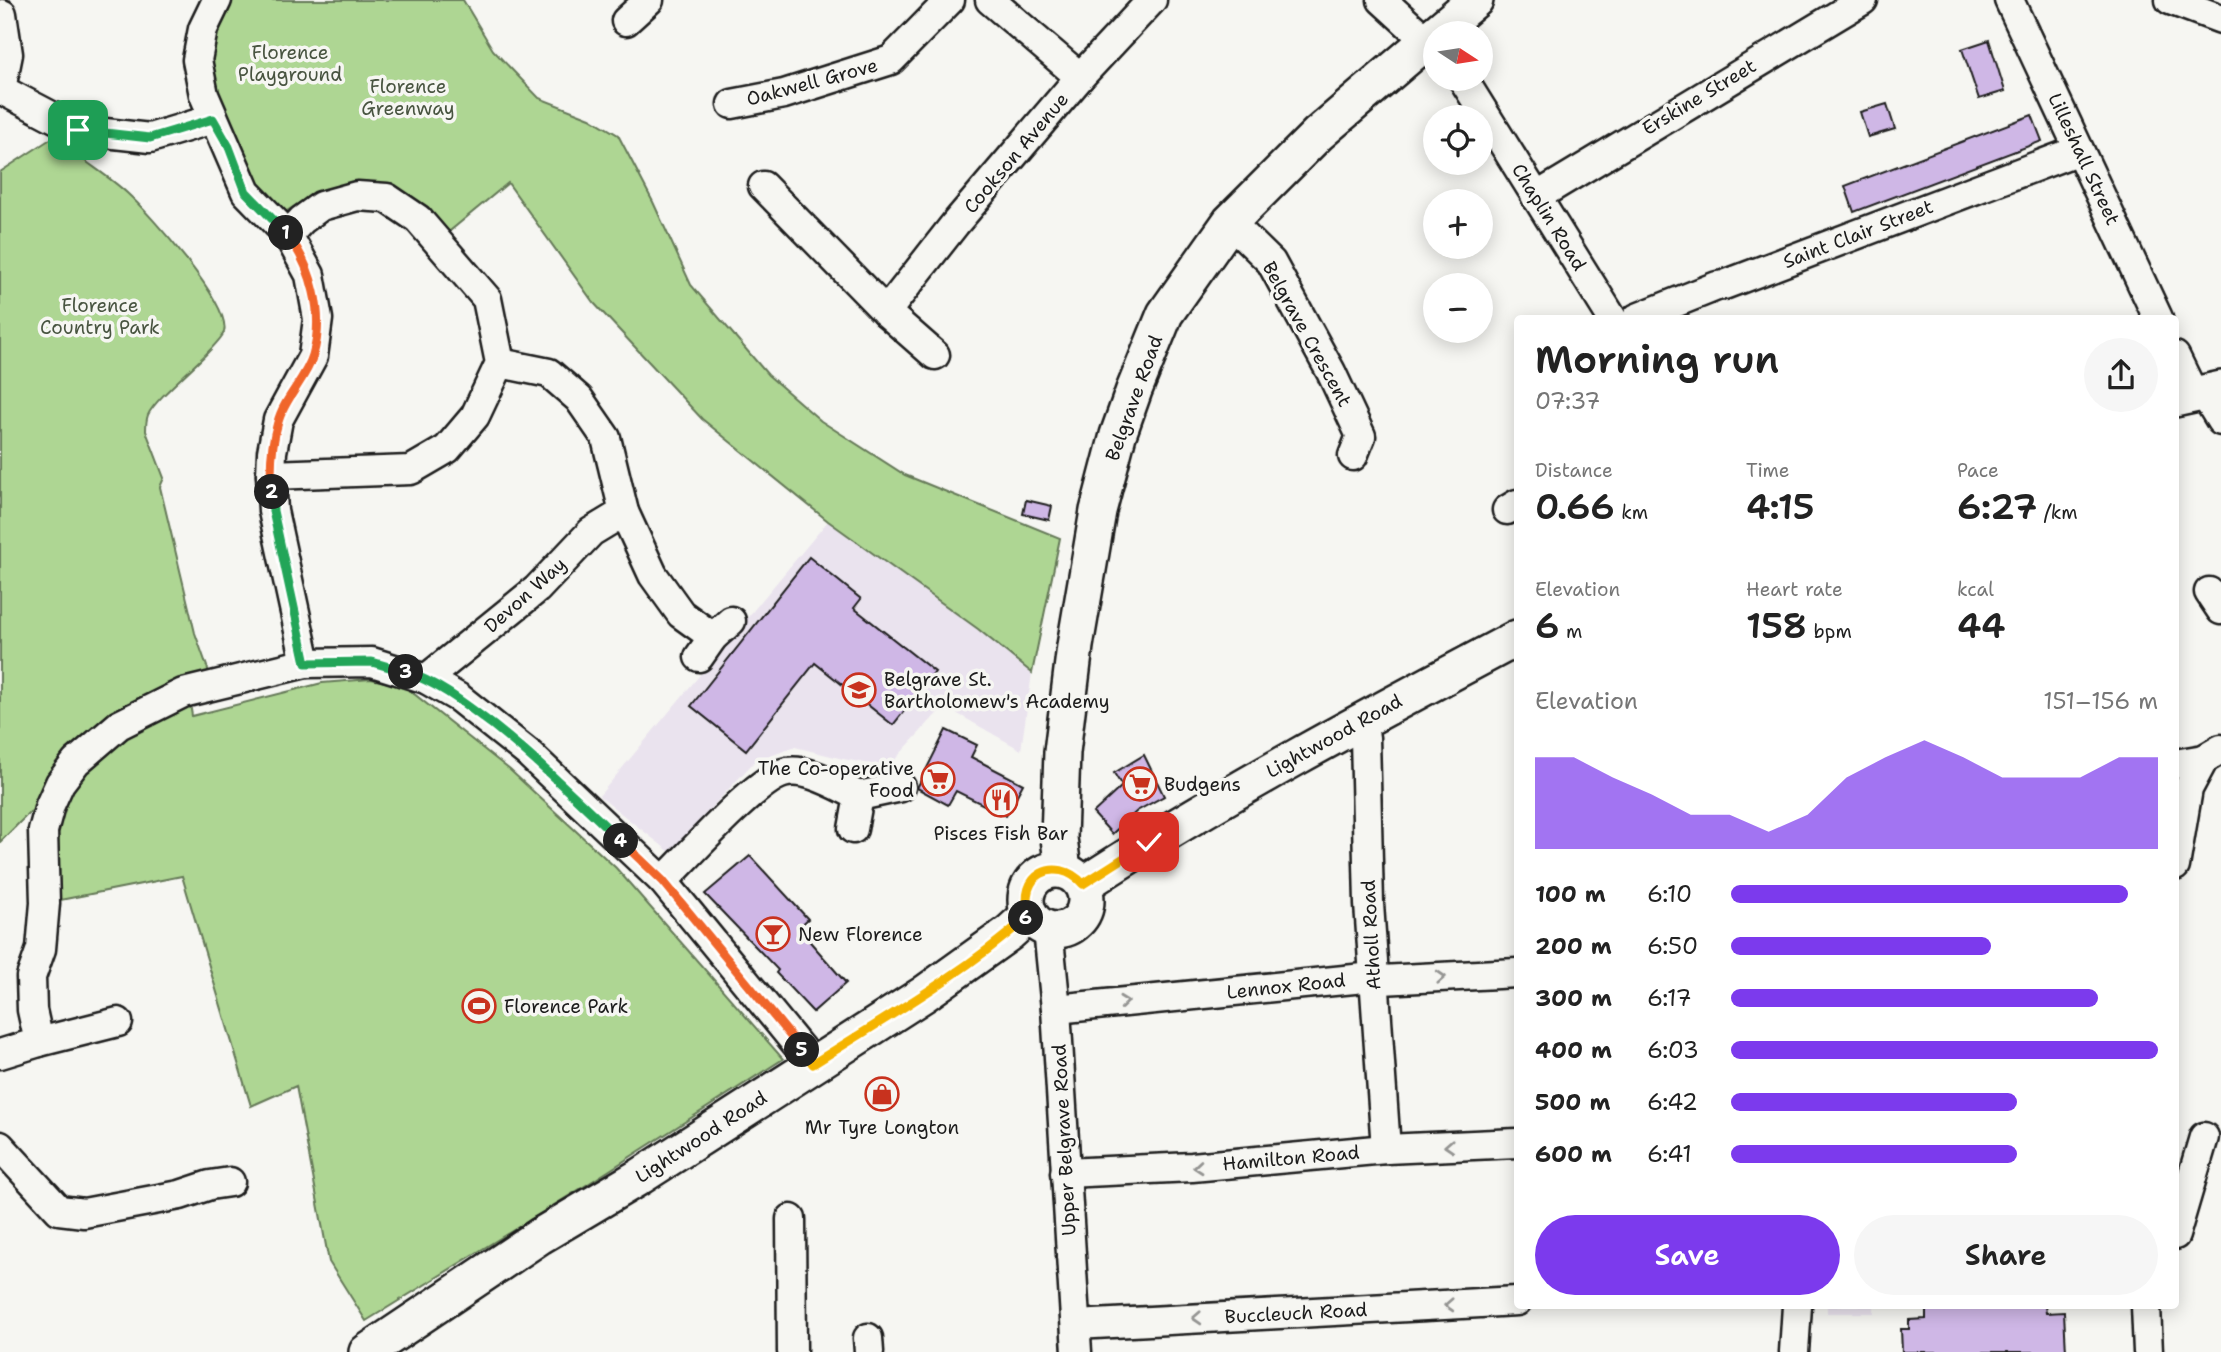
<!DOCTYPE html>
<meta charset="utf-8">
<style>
:root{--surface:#fff;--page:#f6f6f6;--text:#222;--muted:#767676;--accent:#7c3aed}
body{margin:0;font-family:"Shantell Sans",sans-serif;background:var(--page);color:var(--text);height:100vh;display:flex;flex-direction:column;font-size:26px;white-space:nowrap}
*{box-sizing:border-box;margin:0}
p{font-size:23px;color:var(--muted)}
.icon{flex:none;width:38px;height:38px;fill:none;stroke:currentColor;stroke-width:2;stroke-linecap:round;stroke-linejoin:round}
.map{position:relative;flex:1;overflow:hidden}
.sheet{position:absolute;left:1514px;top:315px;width:665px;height:994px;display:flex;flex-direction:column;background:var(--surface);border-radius:7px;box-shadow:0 4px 18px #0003}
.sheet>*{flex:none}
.needle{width:46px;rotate:102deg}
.tools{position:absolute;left:1423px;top:21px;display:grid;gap:14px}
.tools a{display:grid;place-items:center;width:70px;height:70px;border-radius:50%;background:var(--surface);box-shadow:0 4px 18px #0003;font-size:35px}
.pin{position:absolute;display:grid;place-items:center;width:60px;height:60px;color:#fff;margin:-30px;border-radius:14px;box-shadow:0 4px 10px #0006}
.km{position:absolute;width:35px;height:35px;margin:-18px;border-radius:50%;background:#222;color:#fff;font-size:19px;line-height:35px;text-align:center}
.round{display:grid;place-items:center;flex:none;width:74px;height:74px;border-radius:37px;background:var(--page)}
.head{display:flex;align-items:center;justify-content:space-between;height:119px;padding:0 21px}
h1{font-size:38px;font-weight:600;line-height:52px}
.figures{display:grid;grid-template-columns:repeat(3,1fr);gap:10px;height:119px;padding:7px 21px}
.figures div{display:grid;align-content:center}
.figures b{font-size:35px;font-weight:600}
.figures small{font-size:19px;font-weight:400}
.figures p{font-size:19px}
.chart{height:196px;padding:14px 21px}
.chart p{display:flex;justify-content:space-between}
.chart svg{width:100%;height:126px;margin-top:7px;fill:var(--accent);opacity:.7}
.primary-button{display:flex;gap:14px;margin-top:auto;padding:14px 21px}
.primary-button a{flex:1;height:80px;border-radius:42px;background:var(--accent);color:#fff;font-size:28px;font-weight:600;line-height:80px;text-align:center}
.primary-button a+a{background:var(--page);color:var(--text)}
ul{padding:0 21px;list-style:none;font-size:23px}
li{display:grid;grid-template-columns:112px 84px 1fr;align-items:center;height:52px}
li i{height:18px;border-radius:9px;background:var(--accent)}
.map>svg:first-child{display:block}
</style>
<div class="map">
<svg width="2221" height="1352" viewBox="0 0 2221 1352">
<rect width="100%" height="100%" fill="#f6f6f2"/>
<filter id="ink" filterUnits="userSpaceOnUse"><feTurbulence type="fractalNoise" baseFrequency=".0143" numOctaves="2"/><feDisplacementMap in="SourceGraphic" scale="14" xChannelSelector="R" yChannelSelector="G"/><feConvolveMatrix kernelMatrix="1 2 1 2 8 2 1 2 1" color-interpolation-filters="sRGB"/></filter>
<g filter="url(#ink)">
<!-- built -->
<g fill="#eae3ee">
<path d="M828,521L978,629L1032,673L1021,750L944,706L888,767L843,759L795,747L754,762L670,852L599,796Z"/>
<rect x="1827" y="1306" width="47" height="7"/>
</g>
<!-- green -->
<g fill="#aed693" stroke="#657958" stroke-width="2">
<path d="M231,0H463L493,50L539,98L590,118L618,135L653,202L691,285L768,375L821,421L905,475L1060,538L1032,673L978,629L828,521L702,419L593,302L508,183L445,235L333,188L317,192L282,214L258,193L214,82L209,53Z"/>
<path d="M55,136L83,147L80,157C96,169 113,180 127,193C149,213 232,305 224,332C222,338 215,344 211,349C197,365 154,400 148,415C146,420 146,426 146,431L164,478L160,487L195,633L210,675L189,697L192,716L322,683L371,679L404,686L510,770L616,868L783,1059L588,1184L366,1321L329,1262L296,1086L251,1106L182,876L45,903L43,849L30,812L0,842V172Z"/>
</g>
<!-- building -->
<g fill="#cfb7e6" stroke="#1c1c1c" stroke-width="2">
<path d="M1989,40L2005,91L1979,99L1962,49Z"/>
<path d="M1887,104L1895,129L1868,137L1860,112Z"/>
<path d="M2032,115L2042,141L1854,212L1845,186Z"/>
<path d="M1026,500L1052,506L1049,520L1023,514Z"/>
<path d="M809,557L861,599L854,608L935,672L893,725L815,663L746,750L691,706Z"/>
<path d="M946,730L977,745L971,757L1023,784L1006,816L956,791L948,805L917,788Z"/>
<path d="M1144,755L1164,796L1137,811L1112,834L1093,813L1122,786L1114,773Z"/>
<path d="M750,856L808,919L798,928L846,983L813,1012L776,973L778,970L705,894Z"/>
<path d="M1926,1306H2045L2046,1313L2064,1312L2066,1352H1902L1901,1329H1909V1320L1926,1319Z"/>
</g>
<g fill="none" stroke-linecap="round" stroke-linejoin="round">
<defs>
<g id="minor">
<path d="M217,0L203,29L197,60L204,95L246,192L288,235L310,275L318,319L313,356L278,420L272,452L271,475L273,511L306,663"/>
<path d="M990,0L1080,77"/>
<path d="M1382,0L1428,42"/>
<path d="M2009,0L2158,318"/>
<path d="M2170,0L2221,19"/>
<path d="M626,21L649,0"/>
<path d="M1463,79L1612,318"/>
<path d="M0,89L78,130L150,138L213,119"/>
<path d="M1,89L8,54L2,14"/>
<path d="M732,104L784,94L891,60L950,0"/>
<path d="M763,186L886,312L935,355"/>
<path d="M1536,197L1863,0"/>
<path d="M1230,222L1271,262L1331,372L1361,436L1353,456"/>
<path d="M886,312L955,224L1080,77L1152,0"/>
<path d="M1637,318L1717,286L1724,285L2079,150"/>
<path d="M2175,356L2194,395"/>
<path d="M500,363L549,373L579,399L606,438L624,512L653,575L681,614L713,637"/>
<path d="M2204,393L2221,421"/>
<path d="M271,475L411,470L447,449L475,416L500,363L487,299L418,219L387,198L357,196L321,206L302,220L288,235"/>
<path d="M1507,510L1517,504"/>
<path d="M2209,592L2221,610"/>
<path d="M699,657L713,637L731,621"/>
<path d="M426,679L537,589L591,532L624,512"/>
<path d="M1356,723L1365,737L1369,904L1386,1149"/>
<path d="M2175,764L2204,759L2221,749"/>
<path d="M859,796L901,787"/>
<path d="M2175,866L2188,789L2204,759"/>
<path d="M663,881C688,857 755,781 783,773C806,766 839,787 859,796L853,829"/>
<path d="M1048,929L1056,1009L1077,1352"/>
<path d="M1056,1009L1364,978L1381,980L1517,973"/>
<path d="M39,1042L118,1022"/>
<path d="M0,1054L39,1042L32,1010L31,977L41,949L45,903L43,831L50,805L60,783L76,762L119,725L183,693L306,663L372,662L426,679L459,698L528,753L663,881L813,1064"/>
<path d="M0,1146L59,1210L84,1213L180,1195L210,1185L230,1182"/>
<path d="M1065,1173L1192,1167L1386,1149L1517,1143"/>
<path d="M791,1219L792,1352"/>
<path d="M2175,1235L2204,1137"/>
<path d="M2146,1306L2148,1352"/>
<path d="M1076,1325L1517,1301"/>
<path d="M868,1338L869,1352"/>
<path d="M1794,1352L1797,1306"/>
</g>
<g id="major">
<path d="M1436,33L1475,0"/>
<path d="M2175,399L2221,389"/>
<path d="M1063,870L1059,838L1062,752L1075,646L1098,511L1118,435L1134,390L1165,314L1230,222L1318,134L1435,34"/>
<circle cx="1056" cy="900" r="30"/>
<path d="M1083,885C1223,794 1370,716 1517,638"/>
<path d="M367,1352L540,1236L641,1176L924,994L1009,933L1030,914"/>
</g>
</defs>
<!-- minor casing -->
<use href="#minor" stroke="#1c1c1c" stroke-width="33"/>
<!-- major casing -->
<use href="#major" stroke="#1c1c1c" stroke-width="40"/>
<!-- minor -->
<use href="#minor" stroke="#f6f6f2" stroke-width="28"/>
<!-- major -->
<use href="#major" stroke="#f6f6f2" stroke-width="35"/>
</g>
<!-- one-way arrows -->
<defs><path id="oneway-chevron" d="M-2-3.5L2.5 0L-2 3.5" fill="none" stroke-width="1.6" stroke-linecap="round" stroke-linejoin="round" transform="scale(1.75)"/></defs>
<g stroke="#949492">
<use href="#oneway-chevron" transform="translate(1441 977) rotate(-3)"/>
<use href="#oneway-chevron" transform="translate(1124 1002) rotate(-6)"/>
<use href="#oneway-chevron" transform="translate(1449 1146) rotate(177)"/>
<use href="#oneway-chevron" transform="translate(1198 1167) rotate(175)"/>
<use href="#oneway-chevron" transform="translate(1449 1305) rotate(177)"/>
<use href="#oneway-chevron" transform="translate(1197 1318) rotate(177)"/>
</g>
</g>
<g fill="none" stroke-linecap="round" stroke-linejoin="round" filter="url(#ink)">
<defs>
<path id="split-1" d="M78,130L150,138L213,119L229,147L246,192L286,233"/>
<path id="split-2" d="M272,492C270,468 271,445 278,422C284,398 306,379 313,355C325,314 312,266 286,233"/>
<path id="split-3" d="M272,492L273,511L306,663L372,662L406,672"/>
<path id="split-4" d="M406,672C439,683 465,704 493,725C538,761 579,801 621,841"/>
<path id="split-5" d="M621,841L663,881L802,1050"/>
<path id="split-6" d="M802,1050L813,1064C885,1018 962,975 1026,918"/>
<path id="split-7" d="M1026,918L1030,914C1016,876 1056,854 1083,884L1149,842"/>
</defs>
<!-- split-1 casing -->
<use href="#split-1" stroke="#fff" stroke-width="14"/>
<!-- split-2 casing -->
<use href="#split-2" stroke="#fff" stroke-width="14"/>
<!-- split-3 casing -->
<use href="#split-3" stroke="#fff" stroke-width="14"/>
<!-- split-4 casing -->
<use href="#split-4" stroke="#fff" stroke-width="14"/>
<!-- split-5 casing -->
<use href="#split-5" stroke="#fff" stroke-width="14"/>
<!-- split-6 casing -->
<use href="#split-6" stroke="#fff" stroke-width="14"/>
<!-- split-7 casing -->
<use href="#split-7" stroke="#fff" stroke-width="14"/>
<!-- split-1 -->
<use href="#split-1" stroke="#22a559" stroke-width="9"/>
<!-- split-2 -->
<use href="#split-2" stroke="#f0652b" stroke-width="9"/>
<!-- split-3 -->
<use href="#split-3" stroke="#22a559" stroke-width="9"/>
<!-- split-4 -->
<use href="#split-4" stroke="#22a559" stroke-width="9"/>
<!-- split-5 -->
<use href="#split-5" stroke="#f0652b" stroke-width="9"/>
<!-- split-6 -->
<use href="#split-6" stroke="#f5b400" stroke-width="9"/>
<!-- split-7 -->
<use href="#split-7" stroke="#f5b400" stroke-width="9"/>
</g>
<!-- icons -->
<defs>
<symbol id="school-ring" viewBox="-11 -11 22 22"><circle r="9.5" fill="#f6f6f2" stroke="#c8321e" stroke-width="1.5"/><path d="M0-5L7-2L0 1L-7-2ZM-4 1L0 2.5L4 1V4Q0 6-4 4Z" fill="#c8321e"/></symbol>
<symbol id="supermarket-ring" viewBox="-11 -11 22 22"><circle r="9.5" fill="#f6f6f2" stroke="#c8321e" stroke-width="1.5"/><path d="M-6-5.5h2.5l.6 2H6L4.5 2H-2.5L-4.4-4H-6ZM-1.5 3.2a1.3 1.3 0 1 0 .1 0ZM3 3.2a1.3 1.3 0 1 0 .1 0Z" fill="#c8321e"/></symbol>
<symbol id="restaurant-ring" viewBox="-11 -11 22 22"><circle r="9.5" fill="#f6f6f2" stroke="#c8321e" stroke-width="1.5"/><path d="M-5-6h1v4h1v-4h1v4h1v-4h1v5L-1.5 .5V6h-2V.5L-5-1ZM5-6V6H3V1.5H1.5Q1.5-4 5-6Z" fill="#c8321e"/></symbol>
<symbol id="bar-ring" viewBox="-11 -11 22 22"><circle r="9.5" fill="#f6f6f2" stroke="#c8321e" stroke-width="1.5"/><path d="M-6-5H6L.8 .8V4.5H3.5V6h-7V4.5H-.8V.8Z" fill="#c8321e"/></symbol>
<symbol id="stadium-ring" viewBox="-11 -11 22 22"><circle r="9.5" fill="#f6f6f2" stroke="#c8321e" stroke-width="1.5"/><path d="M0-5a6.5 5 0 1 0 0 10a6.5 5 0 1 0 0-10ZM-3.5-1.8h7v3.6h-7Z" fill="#c8321e"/></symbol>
<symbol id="shop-ring" viewBox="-11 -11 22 22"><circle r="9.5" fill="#f6f6f2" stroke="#c8321e" stroke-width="1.5"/><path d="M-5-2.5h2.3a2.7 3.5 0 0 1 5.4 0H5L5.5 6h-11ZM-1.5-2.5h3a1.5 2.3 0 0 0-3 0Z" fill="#c8321e"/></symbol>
</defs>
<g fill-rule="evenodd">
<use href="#school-ring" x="840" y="671" width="38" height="38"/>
<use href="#supermarket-ring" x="919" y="760" width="38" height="38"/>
<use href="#supermarket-ring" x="1121" y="765" width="38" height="38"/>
<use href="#restaurant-ring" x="982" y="781" width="38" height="38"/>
<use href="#bar-ring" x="754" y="915" width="38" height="38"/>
<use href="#stadium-ring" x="460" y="987" width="38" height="38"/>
<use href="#shop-ring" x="863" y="1075" width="38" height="38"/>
</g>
<g text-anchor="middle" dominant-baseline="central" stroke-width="7" stroke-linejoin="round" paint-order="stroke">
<!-- park labels -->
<g font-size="19" fill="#485440" stroke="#f6f6f2">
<text x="290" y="52">Florence<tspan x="290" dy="22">Playground</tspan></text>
<text x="408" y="86">Florence<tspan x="408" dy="22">Greenway</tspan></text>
<text x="100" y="305">Florence<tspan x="100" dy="22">Country Park</tspan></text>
</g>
<!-- street labels -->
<g font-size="19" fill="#1c1c1c" stroke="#f6f6f2">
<text transform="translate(812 82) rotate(-15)">Oakwell Grove</text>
<text transform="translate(1699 97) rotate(-31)">Erskine Street</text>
<text transform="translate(1016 153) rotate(-50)">Cookson Avenue</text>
<text transform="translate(2084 159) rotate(65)">Lilleshall Street</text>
<text transform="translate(1549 217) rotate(58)">Chaplin Road</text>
<text transform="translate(1858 234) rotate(-21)">Saint Clair Street</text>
<text transform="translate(1307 334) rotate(61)">Belgrave Crescent</text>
<text transform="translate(1134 398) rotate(-70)">Belgrave Road</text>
<text transform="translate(525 595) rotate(-42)">Devon Way</text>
<text transform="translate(1334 736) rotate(-29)">Lightwood Road</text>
<text transform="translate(1371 935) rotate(-93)">Atholl Road</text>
<text transform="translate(1286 986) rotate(-6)">Lennox Road</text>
<text transform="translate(701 1137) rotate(-33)">Lightwood Road</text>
<text transform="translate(1064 1140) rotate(-93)">Upper Belgrave Road</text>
<text transform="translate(1291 1158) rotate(-5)">Hamilton Road</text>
<text transform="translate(1296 1313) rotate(-3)">Buccleuch Road</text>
</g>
<!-- poi labels -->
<g font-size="19" fill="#1c1c1c" stroke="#f6f6f2" text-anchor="start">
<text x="884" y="679">Belgrave St.<tspan x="884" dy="22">Bartholomew's Academy</tspan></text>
<text x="914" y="768" text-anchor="end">The Co-operative<tspan x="914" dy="22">Food</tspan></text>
<text x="1164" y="784">Budgens</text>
<text x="1001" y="833" text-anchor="middle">Pisces Fish Bar</text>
<text x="798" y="934">New Florence</text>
<text x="504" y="1006">Florence Park</text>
<text x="882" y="1127" text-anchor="middle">Mr Tyre Longton</text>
</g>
</g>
</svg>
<div class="tools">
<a><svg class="needle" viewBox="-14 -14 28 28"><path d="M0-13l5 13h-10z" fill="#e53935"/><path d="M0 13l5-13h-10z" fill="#767676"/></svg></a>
<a><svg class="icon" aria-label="locate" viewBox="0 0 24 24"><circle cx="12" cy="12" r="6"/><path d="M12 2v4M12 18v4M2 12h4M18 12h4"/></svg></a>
<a>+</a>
<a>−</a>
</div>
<div class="pin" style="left:78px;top:130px;background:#1e9e55"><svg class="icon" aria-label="arrive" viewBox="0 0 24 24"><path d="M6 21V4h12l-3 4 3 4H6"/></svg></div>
<div class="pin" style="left:1149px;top:842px;background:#d93025"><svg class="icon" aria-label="check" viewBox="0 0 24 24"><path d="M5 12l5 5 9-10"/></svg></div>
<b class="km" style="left:286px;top:233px">1</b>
<b class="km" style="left:272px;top:492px">2</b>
<b class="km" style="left:406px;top:672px">3</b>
<b class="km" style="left:621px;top:841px">4</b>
<b class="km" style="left:802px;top:1050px">5</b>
<b class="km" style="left:1026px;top:918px">6</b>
<section class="sheet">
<div class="head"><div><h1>Morning run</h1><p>07:37</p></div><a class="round"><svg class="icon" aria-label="share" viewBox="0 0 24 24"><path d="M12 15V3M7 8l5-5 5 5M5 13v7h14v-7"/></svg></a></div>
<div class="figures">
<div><p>Distance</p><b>0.66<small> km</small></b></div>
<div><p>Time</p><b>4:15</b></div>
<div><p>Pace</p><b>6:27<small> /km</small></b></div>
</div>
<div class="figures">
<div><p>Elevation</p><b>6<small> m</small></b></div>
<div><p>Heart rate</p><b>158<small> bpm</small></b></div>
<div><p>kcal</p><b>44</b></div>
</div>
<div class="chart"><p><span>Elevation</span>151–156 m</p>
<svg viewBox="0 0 160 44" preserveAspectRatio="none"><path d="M0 44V12L10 12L20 19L30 25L40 32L50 32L60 38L70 32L80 19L90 12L100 6L110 12L120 19L130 19L140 19L150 12L160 12V44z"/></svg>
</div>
<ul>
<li><b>100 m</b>6:10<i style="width:93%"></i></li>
<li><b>200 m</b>6:50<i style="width:61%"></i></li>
<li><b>300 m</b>6:17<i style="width:86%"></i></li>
<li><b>400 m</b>6:03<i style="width:100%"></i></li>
<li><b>500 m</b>6:42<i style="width:67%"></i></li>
<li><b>600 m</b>6:41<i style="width:67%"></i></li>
</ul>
<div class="primary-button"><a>Save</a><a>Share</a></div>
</section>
</div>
